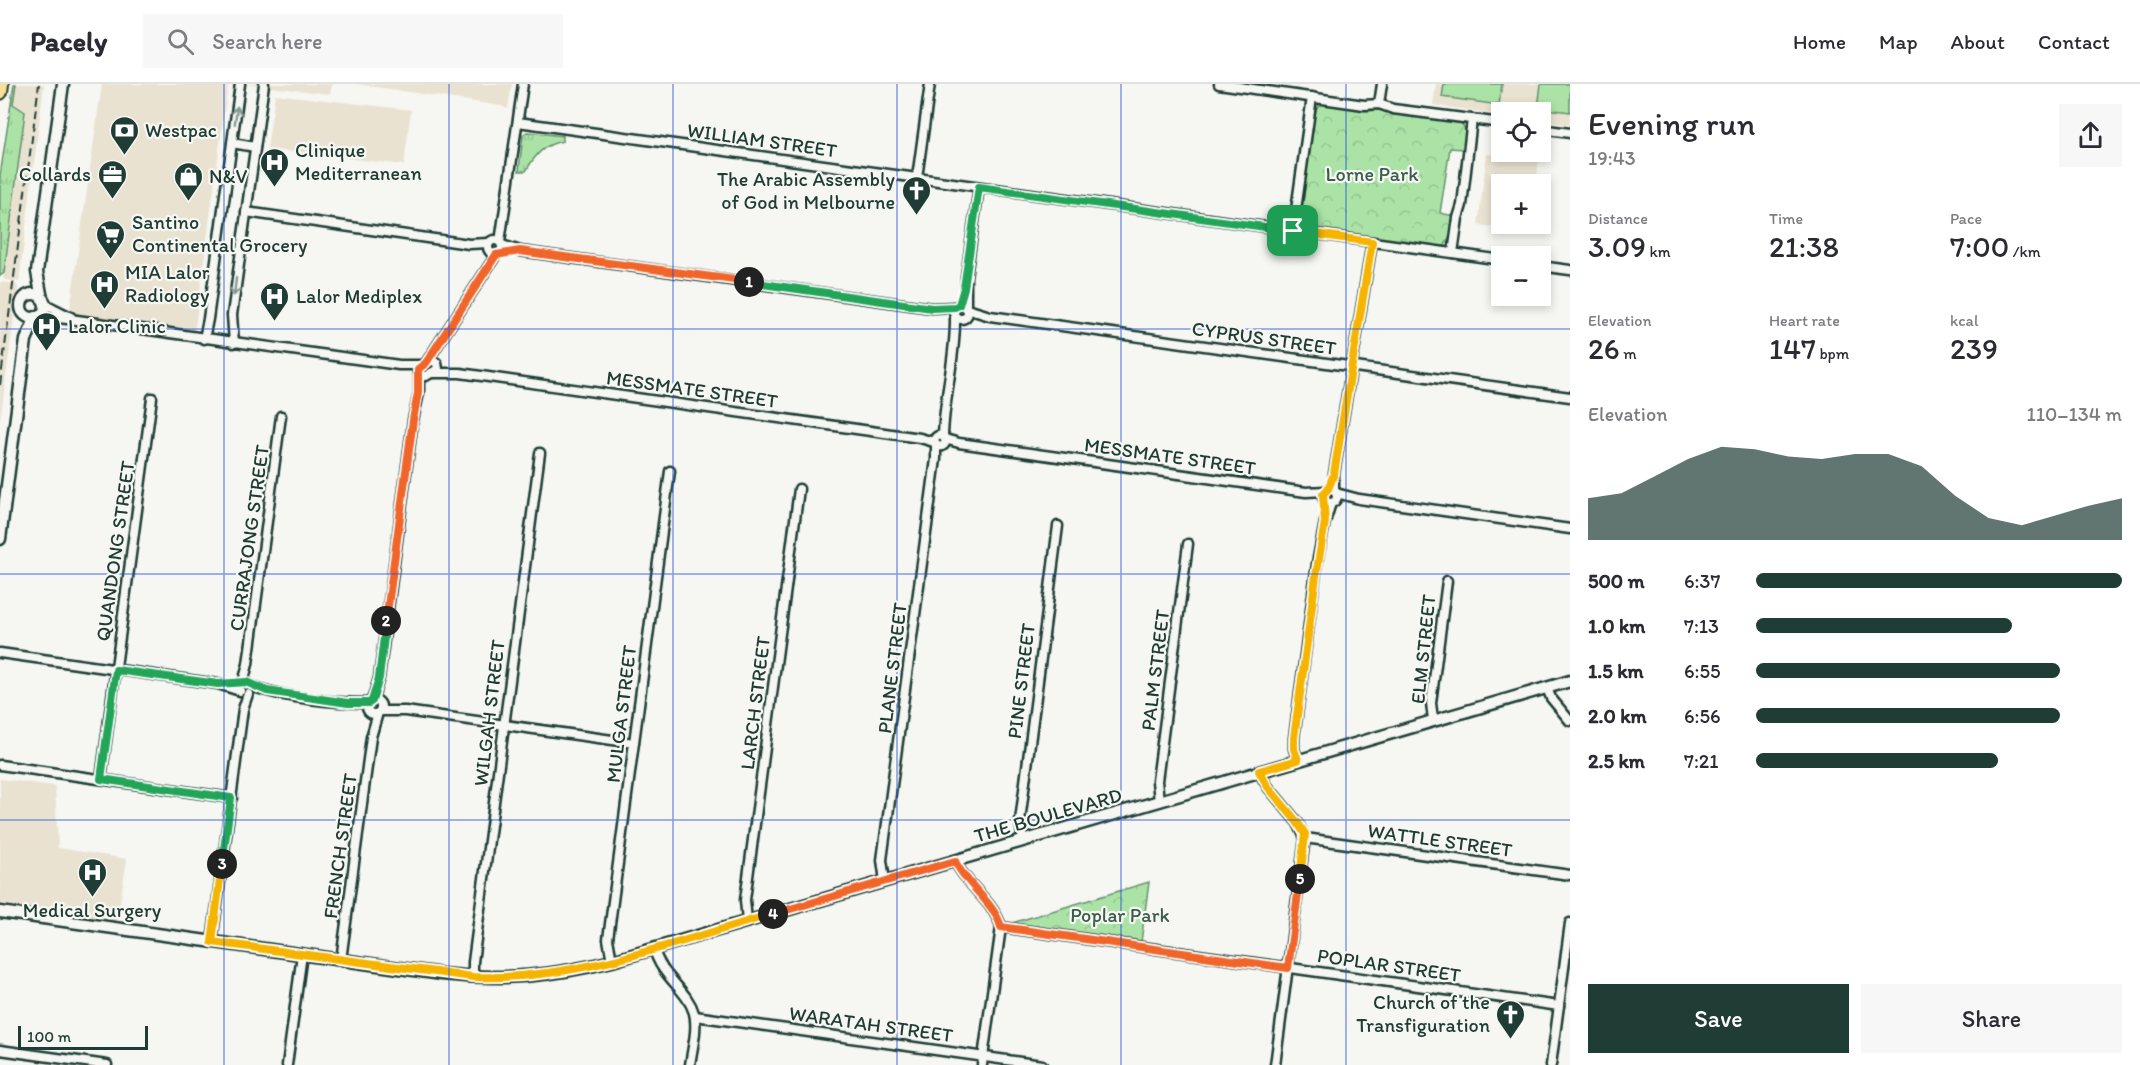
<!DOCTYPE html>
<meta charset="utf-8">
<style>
:root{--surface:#fff;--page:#f7f7f7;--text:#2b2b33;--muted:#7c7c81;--line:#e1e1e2;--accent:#1f3d34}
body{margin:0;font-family:Itim,sans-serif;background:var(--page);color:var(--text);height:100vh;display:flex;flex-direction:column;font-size:22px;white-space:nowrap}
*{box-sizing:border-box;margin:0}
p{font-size:20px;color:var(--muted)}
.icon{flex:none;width:33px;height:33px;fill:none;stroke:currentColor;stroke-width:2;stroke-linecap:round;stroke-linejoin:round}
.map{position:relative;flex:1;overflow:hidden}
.drawer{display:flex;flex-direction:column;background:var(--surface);width:570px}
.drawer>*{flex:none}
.controls{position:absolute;left:1491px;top:18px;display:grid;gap:12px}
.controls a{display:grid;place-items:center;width:60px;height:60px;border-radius:0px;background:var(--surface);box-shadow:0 3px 9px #0003;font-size:30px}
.scale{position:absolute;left:18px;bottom:15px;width:130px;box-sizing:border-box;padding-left:6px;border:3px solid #1f3d34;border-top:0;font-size:16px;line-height:21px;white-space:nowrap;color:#1f3d34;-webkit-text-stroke:4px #f6f6f2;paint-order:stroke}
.pin{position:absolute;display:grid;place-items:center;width:51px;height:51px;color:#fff;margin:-26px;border-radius:12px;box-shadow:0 3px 9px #0006}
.km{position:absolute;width:30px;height:30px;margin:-15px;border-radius:50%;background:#222;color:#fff;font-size:16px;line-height:30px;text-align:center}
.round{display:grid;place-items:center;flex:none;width:63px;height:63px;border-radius:0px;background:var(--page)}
.head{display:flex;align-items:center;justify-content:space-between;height:102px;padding:0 18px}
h1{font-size:33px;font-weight:600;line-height:45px}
.metrics{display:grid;grid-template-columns:repeat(3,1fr);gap:9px;height:102px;padding:6px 18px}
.metrics div{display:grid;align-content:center}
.metrics b{font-size:30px;font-weight:600}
.metrics small{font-size:16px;font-weight:400}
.metrics p{font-size:16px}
.chart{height:168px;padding:12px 18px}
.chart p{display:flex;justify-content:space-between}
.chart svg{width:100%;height:108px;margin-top:6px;fill:var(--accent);opacity:.7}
.action{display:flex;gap:12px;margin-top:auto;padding:12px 18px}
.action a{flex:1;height:69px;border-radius:0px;background:var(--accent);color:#fff;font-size:24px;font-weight:600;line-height:69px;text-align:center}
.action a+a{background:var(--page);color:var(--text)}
ul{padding:0 18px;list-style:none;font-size:20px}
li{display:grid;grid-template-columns:96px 72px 1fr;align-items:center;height:45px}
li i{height:15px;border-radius:8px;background:var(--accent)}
header{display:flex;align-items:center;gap:36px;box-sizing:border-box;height:84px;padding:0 30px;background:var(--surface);border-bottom:2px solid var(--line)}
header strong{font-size:28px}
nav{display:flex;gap:33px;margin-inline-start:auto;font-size:21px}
.search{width:420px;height:54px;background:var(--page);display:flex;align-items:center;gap:15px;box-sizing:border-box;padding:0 21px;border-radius:0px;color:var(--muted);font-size:22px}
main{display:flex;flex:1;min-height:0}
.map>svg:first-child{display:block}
</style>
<header>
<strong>Pacely</strong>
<div class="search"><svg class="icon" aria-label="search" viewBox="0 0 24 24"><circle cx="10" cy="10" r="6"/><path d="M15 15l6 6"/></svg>Search here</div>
<nav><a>Home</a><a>Map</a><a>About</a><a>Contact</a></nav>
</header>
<main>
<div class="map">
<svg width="1570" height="981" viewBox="0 0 1570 981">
<defs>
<pattern id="grass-tufts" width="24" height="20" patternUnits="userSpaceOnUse" patternTransform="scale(1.5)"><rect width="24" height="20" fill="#abe3a7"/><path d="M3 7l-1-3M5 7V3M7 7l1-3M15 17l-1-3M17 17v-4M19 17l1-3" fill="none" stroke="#93c490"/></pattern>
<pattern id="park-crowns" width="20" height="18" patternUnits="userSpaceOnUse" patternTransform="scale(1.5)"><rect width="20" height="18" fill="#abe3a7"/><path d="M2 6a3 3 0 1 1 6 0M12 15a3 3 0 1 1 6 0" fill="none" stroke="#93c490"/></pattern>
</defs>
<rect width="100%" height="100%" fill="#f6f6f2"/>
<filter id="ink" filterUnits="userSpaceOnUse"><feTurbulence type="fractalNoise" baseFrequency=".0167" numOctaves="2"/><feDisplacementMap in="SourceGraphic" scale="12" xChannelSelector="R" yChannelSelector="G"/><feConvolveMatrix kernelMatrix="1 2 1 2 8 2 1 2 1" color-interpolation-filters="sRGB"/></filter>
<g filter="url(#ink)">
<!-- built -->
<g fill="#eae2d1">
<path d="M16,0H44L19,198L5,196L3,194L25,28L13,20Z"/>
<path d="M102,0H228L194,250L75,233L70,225Z"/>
<path d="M244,0H332L330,10Z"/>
<path d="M356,0H512L508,25L501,22Z"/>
<path d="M1436,0H1570V41L1541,37L1540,28H1502L1501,31L1433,21Z"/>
<path d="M275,10L411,26L404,81L267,65Z"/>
<path d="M1500,64L1502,68H1528L1527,75H1539L1536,100H1502V140H1531L1530,149L1478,141L1487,70L1499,71Z"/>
<path d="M0,198L16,200L18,203L0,337Z"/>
<path d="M0,695L55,702L58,764L127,775L117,837L0,823Z"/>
</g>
<!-- grass -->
<g fill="url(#grass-tufts)" stroke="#65906e" stroke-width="1.5">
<path d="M14,0H16L13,20L25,28L4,189L0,192V92Z"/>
<path d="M527,48L563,52V57C544,60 535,71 526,87H519L523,51Z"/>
</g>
<!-- park -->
<g fill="url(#park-crowns)" stroke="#65906e" stroke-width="1.5">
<path d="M1325,19L1368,27L1379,26L1394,31H1406L1459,38C1469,44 1465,54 1464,65L1450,64L1440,129L1454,132L1451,151L1444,163L1309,145C1302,141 1301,138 1301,131L1315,26L1319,21Z"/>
<path d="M1149,798L1141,858L1012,839Z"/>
</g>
<!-- pitch -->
<g fill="#abe3a7" stroke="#65906e" stroke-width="1.5">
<path d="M1444,0H1502L1499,21L1442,13Z"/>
<path d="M1541,0H1570V28L1538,24Z"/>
</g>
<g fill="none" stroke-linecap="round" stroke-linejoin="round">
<defs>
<g id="minor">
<path d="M1219,0L1364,21L1379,20L1393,25L1502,39"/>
<path d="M1379,20L1382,0"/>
<path d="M518,38L1502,176"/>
<path d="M1540,45L1570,49"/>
<path d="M232,59L255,63"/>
<path d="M917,94L930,0"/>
<path d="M246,128L469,160L489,159"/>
<path d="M1293,147L1312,13"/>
<circle cx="495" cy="163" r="7"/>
<path d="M500,158L523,0"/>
<path d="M502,161L520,167L932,224L955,223"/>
<path d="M1453,169L1458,134L1462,121L1472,35"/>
<path d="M1540,182L1570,186"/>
<path d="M45,220L71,233"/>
<circle cx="961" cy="228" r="7"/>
<path d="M966,223V193L979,103"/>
<path d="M967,225L990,232L1570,313"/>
<path d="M38,232L77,236L399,281H422"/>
<path d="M204,255L208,235L240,0"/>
<path d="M234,259L232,231L264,0"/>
<path d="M431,276L437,279L438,285L426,292H421L418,288L419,283Z"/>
<path d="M426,279L496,171"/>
<path d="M432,289H460L920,354L934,358"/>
<circle cx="940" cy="357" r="5.5"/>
<path d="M943,352C944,312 956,273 955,233"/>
<path d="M945,355L959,359L1306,408L1325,407"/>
<circle cx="1330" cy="412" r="7"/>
<path d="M1334,406V390L1372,158"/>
<path d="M1336,409L1359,415L1570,445"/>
<path d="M0,569L218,600L240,607"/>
<path d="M243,599L248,580L281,332"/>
<path d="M251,602C285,614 332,619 369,619"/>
<path d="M1547,604L1551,614L1570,637"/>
<circle cx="374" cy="623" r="7"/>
<path d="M372,617L379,594L413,336L419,309V290"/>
<path d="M380,627H405L634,659"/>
<path d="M1433,636L1431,619L1447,497"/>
<path d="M1298,676L1294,665V654L1317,479L1325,438L1331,419"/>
<path d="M0,681L232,714"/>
<path d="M1259,688L1268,703L1298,739L1305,754L1275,981"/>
<path d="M101,695L152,314"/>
<path d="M1159,717L1157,697L1188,460"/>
<path d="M1305,754L1570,791"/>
<path d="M1023,757L1020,737L1058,442"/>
<path d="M955,777C965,800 995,819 1001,843L982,981"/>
<path d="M885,797L882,776L936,375V361"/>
<path d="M747,837L745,816L799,405"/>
<path d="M1001,843L1559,922"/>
<path d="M212,858L243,625L248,610"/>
<path d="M654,865C661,893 687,905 694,929C698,945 692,965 690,981"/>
<path d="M341,876L371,653L378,629"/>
<path d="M612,877L608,855L670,387"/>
<path d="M473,893V878L540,369"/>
<path d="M695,932L1042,981"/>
<path d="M0,966L107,981"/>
<path d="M287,981L302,870"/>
<path d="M1551,981L1570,839"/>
</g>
<g id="tertiary">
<circle cx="33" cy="222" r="12"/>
<path d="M42,215L37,188L63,0"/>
<path d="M0,455L26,256L36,233"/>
<path d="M0,828L442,890C502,897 553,892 612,877L1570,597"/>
</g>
<path id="primary" d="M0,8L1,0"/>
</defs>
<!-- minor casing -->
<use href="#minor" stroke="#1f3d34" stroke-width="13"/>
<!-- tertiary casing -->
<use href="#tertiary" stroke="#1f3d34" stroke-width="15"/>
<!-- primary casing -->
<use href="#primary" stroke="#1f3d34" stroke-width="18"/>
<!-- minor -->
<use href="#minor" stroke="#f6f6f2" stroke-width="8"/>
<!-- tertiary -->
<use href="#tertiary" stroke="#f6f6f2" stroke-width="10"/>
<!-- primary -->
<use href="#primary" stroke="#fadf96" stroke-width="14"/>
<!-- rail -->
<path stroke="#1f3d34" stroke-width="2" stroke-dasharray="9 4.5" stroke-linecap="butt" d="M0,301L39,0"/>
</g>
<!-- one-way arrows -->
<defs><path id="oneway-shaft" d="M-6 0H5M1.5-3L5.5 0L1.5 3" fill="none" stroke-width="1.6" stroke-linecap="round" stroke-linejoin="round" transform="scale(1.5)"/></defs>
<g stroke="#8a9a93">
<use href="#oneway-shaft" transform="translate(236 31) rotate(-82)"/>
<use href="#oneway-shaft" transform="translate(235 203) rotate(97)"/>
</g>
</g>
<g fill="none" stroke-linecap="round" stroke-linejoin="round" filter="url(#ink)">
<defs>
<path id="split-1" d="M749,198L932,224L955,223L959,221L964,204L979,103L1293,147"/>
<path id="split-2" d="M386,537L413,336L418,309V285L426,279L496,171L520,167L749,198"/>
<path id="split-3" d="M222,780L231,714L101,695L116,586L218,600L246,598L267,607L348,619H369L372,617L379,594L386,537"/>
<path id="split-4" d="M222,780L212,858L473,893C577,897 675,858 773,830"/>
<path id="split-5" d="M773,830L955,777C965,800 995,819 1001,843L1288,884L1300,795"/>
<path id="split-6" d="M1293,147L1372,158L1334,390L1328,405L1323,410L1325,438L1316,492L1294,654V665L1298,676L1259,687L1268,703L1298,739L1305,750L1300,795"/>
</defs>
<!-- split-1 casing -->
<use href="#split-1" stroke="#fff" stroke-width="12"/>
<!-- split-2 casing -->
<use href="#split-2" stroke="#fff" stroke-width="12"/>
<!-- split-3 casing -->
<use href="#split-3" stroke="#fff" stroke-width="12"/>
<!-- split-4 casing -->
<use href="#split-4" stroke="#fff" stroke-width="12"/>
<!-- split-5 casing -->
<use href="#split-5" stroke="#fff" stroke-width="12"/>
<!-- split-6 casing -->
<use href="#split-6" stroke="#fff" stroke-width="12"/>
<!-- split-1 -->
<use href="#split-1" stroke="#22a559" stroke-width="8"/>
<!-- split-2 -->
<use href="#split-2" stroke="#f0652b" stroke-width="8"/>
<!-- split-3 -->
<use href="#split-3" stroke="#22a559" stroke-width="8"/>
<!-- split-4 -->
<use href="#split-4" stroke="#f5b400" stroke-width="8"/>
<!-- split-5 -->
<use href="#split-5" stroke="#f0652b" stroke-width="8"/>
<!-- split-6 -->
<use href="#split-6" stroke="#f5b400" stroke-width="8"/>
</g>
<!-- grid -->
<path fill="none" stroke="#1d4ed8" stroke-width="1.5" stroke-opacity="0.55" d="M224,0V981M449,0V981M673,0V981M897,0V981M1121,0V981M1346,0V981M0,245H1570M0,490H1570M0,736H1570"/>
<!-- icons -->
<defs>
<symbol id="bank-pin" viewBox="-11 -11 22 30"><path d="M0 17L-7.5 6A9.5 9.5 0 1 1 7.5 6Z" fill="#1f3d34" stroke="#f6f6f2"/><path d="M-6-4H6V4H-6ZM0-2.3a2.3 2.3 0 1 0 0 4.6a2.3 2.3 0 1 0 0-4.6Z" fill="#fff"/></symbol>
<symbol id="hospital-pin" viewBox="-11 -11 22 30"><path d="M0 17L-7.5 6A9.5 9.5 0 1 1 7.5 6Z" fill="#1f3d34" stroke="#f6f6f2"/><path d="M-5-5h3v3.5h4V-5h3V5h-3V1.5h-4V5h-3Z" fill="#fff"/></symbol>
<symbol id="office-pin" viewBox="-11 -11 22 30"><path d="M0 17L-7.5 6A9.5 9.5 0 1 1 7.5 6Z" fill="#1f3d34" stroke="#f6f6f2"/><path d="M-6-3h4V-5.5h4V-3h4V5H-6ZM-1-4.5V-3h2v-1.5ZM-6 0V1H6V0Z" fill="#fff"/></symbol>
<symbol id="shop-pin" viewBox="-11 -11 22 30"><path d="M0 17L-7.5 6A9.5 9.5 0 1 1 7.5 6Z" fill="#1f3d34" stroke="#f6f6f2"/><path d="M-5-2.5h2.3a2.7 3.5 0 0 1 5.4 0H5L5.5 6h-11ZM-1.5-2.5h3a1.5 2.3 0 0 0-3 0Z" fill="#fff"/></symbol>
<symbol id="church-pin" viewBox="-11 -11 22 30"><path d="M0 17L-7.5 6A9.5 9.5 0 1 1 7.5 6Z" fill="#1f3d34" stroke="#f6f6f2"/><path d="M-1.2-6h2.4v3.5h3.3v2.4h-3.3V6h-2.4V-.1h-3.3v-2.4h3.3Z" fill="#fff"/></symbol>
<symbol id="supermarket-pin" viewBox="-11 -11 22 30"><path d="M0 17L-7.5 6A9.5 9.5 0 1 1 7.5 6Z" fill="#1f3d34" stroke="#f6f6f2"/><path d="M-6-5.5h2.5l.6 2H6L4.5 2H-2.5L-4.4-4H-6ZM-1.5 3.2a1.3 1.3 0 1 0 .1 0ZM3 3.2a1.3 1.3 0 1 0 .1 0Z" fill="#fff"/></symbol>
</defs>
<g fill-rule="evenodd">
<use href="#bank-pin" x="108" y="30" width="33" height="45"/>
<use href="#hospital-pin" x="258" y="62" width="33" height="45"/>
<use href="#office-pin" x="96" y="74" width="33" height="45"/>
<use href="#shop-pin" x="172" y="76" width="33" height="45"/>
<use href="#church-pin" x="900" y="90" width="33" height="45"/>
<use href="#supermarket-pin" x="94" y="134" width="33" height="45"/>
<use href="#hospital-pin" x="88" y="184" width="33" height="45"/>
<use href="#hospital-pin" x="258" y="196" width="33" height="45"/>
<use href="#hospital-pin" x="30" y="226" width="33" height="45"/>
<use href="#hospital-pin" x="76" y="772" width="33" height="45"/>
<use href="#church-pin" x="1494" y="914" width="33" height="45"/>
</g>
<g text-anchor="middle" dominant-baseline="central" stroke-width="4.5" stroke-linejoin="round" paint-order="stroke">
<!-- poi labels -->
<g font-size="20" fill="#1f3d34" stroke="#f6f6f2" text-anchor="start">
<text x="145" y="46">Westpac</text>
<text x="295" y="66">Clinique<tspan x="295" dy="23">Mediterranean</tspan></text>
<text x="91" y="90" text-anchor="end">Collards</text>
<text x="209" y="92">N&amp;V</text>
<text x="895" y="95" text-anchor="end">The Arabic Assembly<tspan x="895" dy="23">of God in Melbourne</tspan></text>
<text x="132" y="138">Santino<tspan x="132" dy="23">Continental Grocery</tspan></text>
<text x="125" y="188">MIA Lalor<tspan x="125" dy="23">Radiology</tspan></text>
<text x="296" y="212">Lalor Mediplex</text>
<text x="68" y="242">Lalor Clinic</text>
<text x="92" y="826" text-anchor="middle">Medical Surgery</text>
<text x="1490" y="918" text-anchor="end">Church of the<tspan x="1490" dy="23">Transfiguration</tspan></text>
</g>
<!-- street labels -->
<g font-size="20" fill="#1f3d34" stroke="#f6f6f2">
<text transform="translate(762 56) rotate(8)">WILLIAM STREET</text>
<text transform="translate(1264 254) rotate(8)">CYPRUS STREET</text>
<text transform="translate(692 305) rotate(8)">MESSMATE STREET</text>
<text transform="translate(1170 372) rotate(8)">MESSMATE STREET</text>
<text transform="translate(249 454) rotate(-82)">CURRAJONG STREET</text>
<text transform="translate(115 467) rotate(-82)">QUANDONG STREET</text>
<text transform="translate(1423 565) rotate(-84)">ELM STREET</text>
<text transform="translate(892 584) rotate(-83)">PLANE STREET</text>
<text transform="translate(1155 586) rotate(-83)">PALM STREET</text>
<text transform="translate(1021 597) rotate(-83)">PINE STREET</text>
<text transform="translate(755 619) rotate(-83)">LARCH STREET</text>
<text transform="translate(489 629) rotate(-83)">WILGAH STREET</text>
<text transform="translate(621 630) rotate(-83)">MULGA STREET</text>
<text transform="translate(1048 731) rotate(-16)">THE BOULEVARD</text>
<text transform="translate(1440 756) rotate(8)">WATTLE STREET</text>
<text transform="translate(340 762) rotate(-82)">FRENCH STREET</text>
<text transform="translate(1389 881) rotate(8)">POPLAR STREET</text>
<text transform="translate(871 940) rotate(8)">WARATAH STREET</text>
</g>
<!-- park labels -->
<g font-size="20" fill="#3b5e4b" stroke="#f6f6f2">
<text x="1372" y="90">Lorne Park</text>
<text x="1120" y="831">Poplar Park</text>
</g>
</g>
</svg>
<div class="controls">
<a><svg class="icon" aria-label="locate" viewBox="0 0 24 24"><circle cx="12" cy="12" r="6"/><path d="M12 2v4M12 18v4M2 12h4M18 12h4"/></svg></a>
<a>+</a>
<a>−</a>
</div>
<div class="scale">100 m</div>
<div class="pin" style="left:1293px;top:147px;background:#1e9e55"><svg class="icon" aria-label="arrive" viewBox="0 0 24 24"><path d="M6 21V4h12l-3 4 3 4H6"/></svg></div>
<b class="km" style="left:749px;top:198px">1</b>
<b class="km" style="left:386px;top:537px">2</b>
<b class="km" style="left:222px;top:780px">3</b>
<b class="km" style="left:773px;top:830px">4</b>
<b class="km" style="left:1300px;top:795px">5</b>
</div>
<section class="drawer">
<div class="head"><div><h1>Evening run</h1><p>19:43</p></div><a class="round"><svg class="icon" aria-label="share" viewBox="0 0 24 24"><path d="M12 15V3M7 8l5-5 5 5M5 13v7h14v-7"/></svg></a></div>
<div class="metrics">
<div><p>Distance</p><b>3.09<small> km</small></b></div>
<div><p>Time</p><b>21:38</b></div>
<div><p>Pace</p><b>7:00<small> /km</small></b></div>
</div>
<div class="metrics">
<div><p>Elevation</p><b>26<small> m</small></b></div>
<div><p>Heart rate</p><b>147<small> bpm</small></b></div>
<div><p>kcal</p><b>239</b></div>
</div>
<div class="chart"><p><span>Elevation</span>110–134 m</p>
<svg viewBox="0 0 160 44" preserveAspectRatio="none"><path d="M0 44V27L10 25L20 18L30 11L40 6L50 7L60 10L70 11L80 9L90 9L100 14L110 26L120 35L130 38L140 34L150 30L160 27V44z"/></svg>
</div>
<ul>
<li><b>500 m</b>6:37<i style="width:100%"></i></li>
<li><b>1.0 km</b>7:13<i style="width:70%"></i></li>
<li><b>1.5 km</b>6:55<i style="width:83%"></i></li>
<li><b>2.0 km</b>6:56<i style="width:83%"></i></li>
<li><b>2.5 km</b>7:21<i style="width:66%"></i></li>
</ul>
<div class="action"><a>Save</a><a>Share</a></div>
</section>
</main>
